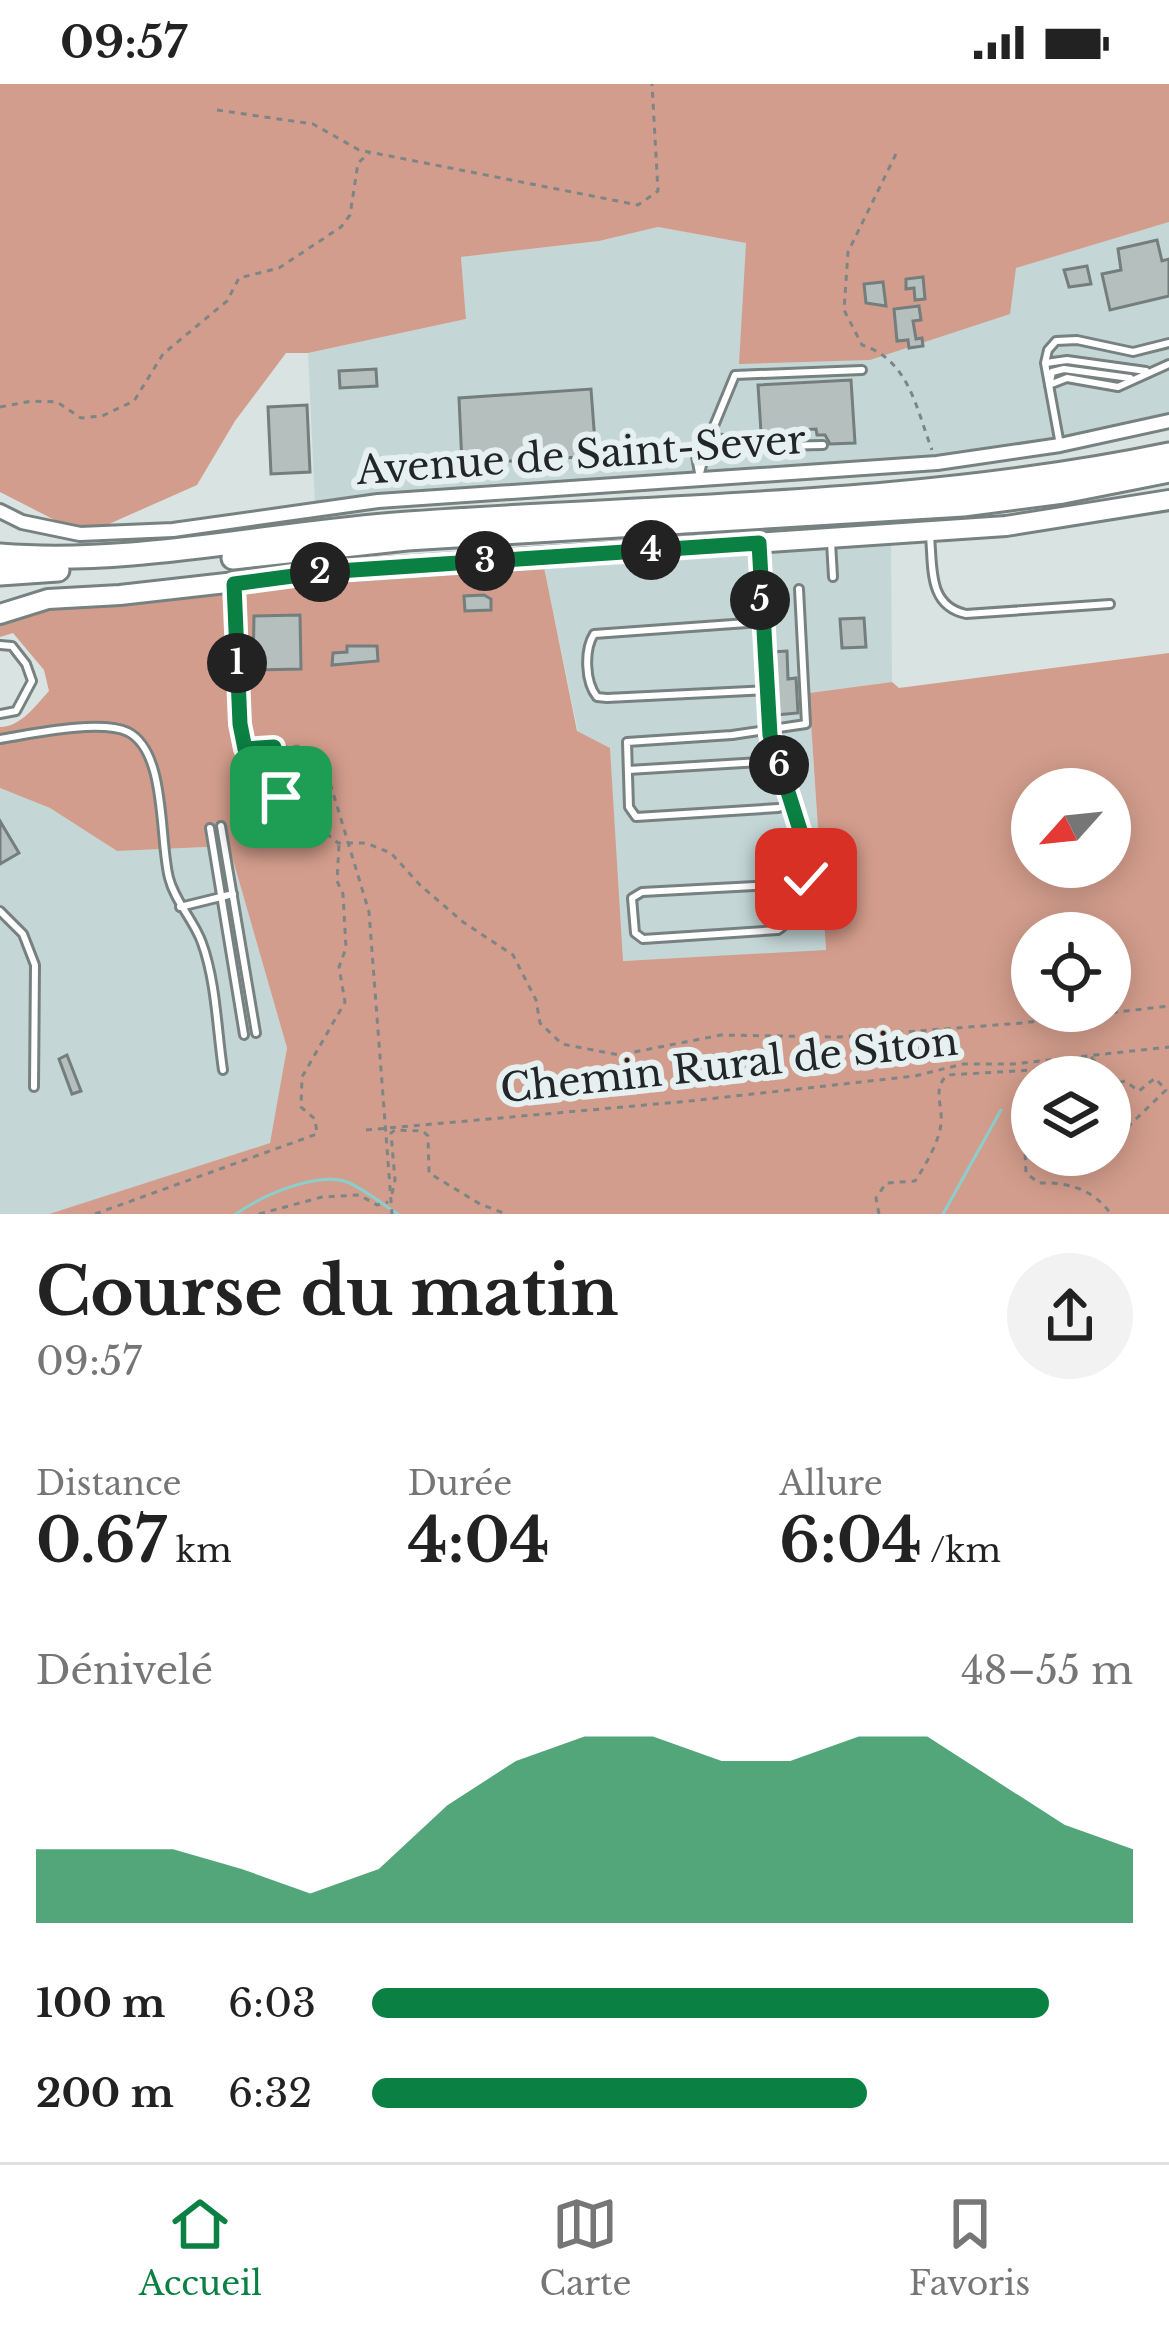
<!DOCTYPE html>
<html lang="fr">
<meta charset="utf-8">
<style>
:root{--surface:#fff;--page:#f2f2f2;--text:#222;--muted:#767676;--line:#e0e0e0;--accent:#0b8043}
body{margin:0;font-family:"Libre Baskerville",serif;background:var(--page);color:var(--text);height:100vh;display:flex;flex-direction:column;font-size:45px;white-space:nowrap}
*{box-sizing:border-box;margin:0}
p{font-size:39px;color:var(--muted)}
.icon{flex:none;width:66px;height:66px;fill:none;stroke:currentColor;stroke-width:2;stroke-linecap:round;stroke-linejoin:round}
.map{position:relative;height:1130px;overflow:hidden}
.panel{display:flex;flex-direction:column;background:var(--surface);flex:1}
.panel>*{flex:none}
.needle{width:78px;rotate:243deg}
.fabs{position:absolute;left:1011px;top:684px;display:grid;gap:24px}
.fabs a{display:grid;place-items:center;width:120px;height:120px;border-radius:50%;background:var(--surface);box-shadow:0 6px 30px #0003;font-size:60px}
.pin{position:absolute;display:grid;place-items:center;width:102px;height:102px;color:#fff;margin:-51px;border-radius:24px;box-shadow:0 6px 18px #0006}
.km{position:absolute;width:60px;height:60px;margin:-30px;border-radius:50%;background:#222;color:#fff;font-size:33px;line-height:60px;text-align:center}
.round{display:grid;place-items:center;flex:none;width:126px;height:126px;border-radius:63px;background:var(--page)}
.head{display:flex;align-items:center;justify-content:space-between;height:204px;padding:0 36px}
h1{font-size:66px;font-weight:700;line-height:90px}
.stats{display:grid;grid-template-columns:repeat(3,1fr);gap:18px;height:204px;padding:12px 36px}
.stats div{display:grid;align-content:center}
.stats b{font-size:60px;font-weight:700}
.stats small{font-size:33px;font-weight:400}
.stats p{font-size:33px}
.chart{height:336px;padding:24px 36px}
.chart p{display:flex;justify-content:space-between}
.chart svg{width:100%;height:216px;margin-top:12px;fill:var(--accent);opacity:.7}
ul{padding:0 36px;list-style:none;font-size:39px}
li{display:grid;grid-template-columns:192px 144px 1fr;align-items:center;height:90px}
li i{height:30px;border-radius:15px;background:var(--accent)}
.status{display:flex;justify-content:space-between;align-items:center;height:84px;padding:0 60px;background:var(--surface);direction:ltr}
.status svg{height:33px;fill:currentColor}
.tabs{display:flex;justify-content:space-around;align-items:center;height:168px;border-top:3px solid var(--line);background:var(--surface);font-size:33px;color:var(--muted)}
.tabs a{display:grid;justify-items:center;gap:6px}
.tabs .on{color:var(--accent)}
.map>svg:first-child{display:block}
</style>
<div class="status"><b>09:57</b><svg viewBox="0 0 49 12"><path d="M0 12V9h3v3zM5 12V6h3v6zM10 12V3h3v9zM15 12V0h3v12zM26 1h20v11H26zM47 4h2v5h-2z"/></svg></div>
<div class="map">
<svg width="1169" height="1130" viewBox="0 0 1169 1130">
<rect width="100%" height="100%" fill="#d8e3e2"/>
<!-- built -->
<g fill="#c4d7d6">
<path d="M1169,138V331L1043,358L924,374L315,419L308,269L466,235L461,173L599,157L658,143L747,159L1015,184Z"/>
<path d="M891,458L892,598L809,609L826,867L622,877L610,664L578,648L543,478Z"/>
<path d="M0,704L50,724L117,767L229,762L287,964L271,1059L49,1130H0Z"/>
</g>
<!-- forest -->
<g fill="#d39d8d" fill-rule="evenodd">
<path d="M0,0H1169V138L1016,184L1010,230L870,276L739,280L746,159L658,143L599,157L461,173L466,235L308,269H286L235,337L197,401L84,451L0,408Z"/>
<path d="M543,478L577,647L610,664L623,877L826,866L809,609L892,598L899,604L1169,569V1130H49L270,1059L287,964L229,762L117,767L50,724L0,704V643C21,643 36,621 49,607L44,586L13,549L0,553V538L23,520ZM1032,705H1110V783H1032ZM1032,849H1110V927H1032ZM1032,993H1110V1071H1032Z"/>
</g>
<g fill="none" stroke-linecap="round" stroke-linejoin="round">
<!-- stream -->
<g stroke="#8bcfcd" stroke-width="3">
<path d="M236,1130C261,1112 317,1087 347,1098C364,1105 382,1120 398,1130"/>
<path d="M943,1130L1001,1026"/>
</g>
</g>
<!-- building -->
<g fill="#b5bfbe" stroke="#747e7d" stroke-width="3">
<path d="M1157,156L1162,177L1169,175V212L1110,226L1102,190L1121,186L1118,165Z"/>
<path d="M1087,182L1091,200L1069,203L1064,186Z"/>
<path d="M923,193L925,215L915,216L914,204L906,205V195Z"/>
<path d="M883,198L886,222L866,219L864,200Z"/>
<path d="M919,222L921,236L913,237L916,255L922,254L923,262L909,264L908,256L897,257L894,225Z"/>
<path d="M376,285L377,302L340,304L339,287Z"/>
<path d="M851,296L855,359L830,360L825,351H817L816,345L761,348L758,301Z"/>
<path d="M591,305L596,372L462,380L459,314Z"/>
<path d="M307,321L310,388L271,390L268,323Z"/>
<path d="M484,511L491,515V526L465,527L464,512Z"/>
<path d="M300,531L301,585L253,586L254,532Z"/>
<path d="M864,534L866,563L842,564L840,535Z"/>
<path d="M347,562H377L378,577L332,581L333,569L347,568Z"/>
<path d="M787,567L788,595L796,594L798,629L775,631L772,568Z"/>
<path d="M0,737L19,769L0,780Z"/>
<path d="M67,971L81,1007L72,1010L59,975Z"/>
</g>
<g fill="none" stroke-linecap="round" stroke-linejoin="round">
<defs>
<g id="lane">
<path d="M1046,279L1067,276L1146,287"/>
<path d="M1050,298L1052,288L1064,285L1130,294"/>
<path d="M1049,301L1067,294L1118,303L1169,280"/>
<path d="M1060,361L1045,279L1048,266L1056,257L1077,256L1133,268L1169,259"/>
<path d="M699,389L696,372L701,353L723,355L733,363L823,361"/>
<path d="M699,393L709,354L735,291L862,286"/>
<path d="M930,452C933,484 928,522 966,530L1110,520"/>
<path d="M831,458L833,493"/>
<path d="M760,507C763,555 760,609 771,656C780,694 808,742 808,780C808,800 795,835 778,846L643,855L635,849L632,814L642,808L792,800L803,804"/>
<path d="M761,538L594,550C584,566 585,598 597,613L607,614L767,606"/>
<path d="M0,561L12,562L26,580L32,597L16,627L0,630"/>
<path d="M0,655C31,650 100,635 128,648C167,668 159,755 169,794C175,818 194,836 202,859C216,897 217,946 223,986"/>
<path d="M628,686L778,677"/>
<path d="M791,720L778,724L636,733L629,723L627,658L732,651L806,640L799,505"/>
<path d="M221,742L256,949"/>
<path d="M210,744L244,951"/>
<path d="M180,823L233,810"/>
<path d="M0,827L23,850L35,881L34,1003"/>
</g>
<g id="street">
<path d="M0,427L22,438L80,450L173,446L378,417L937,379L1060,361L1169,337"/>
<path d="M759,459L760,504"/>
</g>
<path id="secondary" d="M0,530L48,515L120,511L323,488L1006,442L1169,416"/>
<g id="primary">
<path d="M0,471C137,482 272,448 408,439C662,421 919,422 1169,370"/>
<path d="M233,474L407,455L963,421L1063,408L1169,387"/>
<path d="M0,490L58,486"/>
</g>
</defs>
<!-- lane casing -->
<use href="#lane" stroke="#778180" stroke-width="12"/>
<!-- street casing -->
<use href="#street" stroke="#778180" stroke-width="18"/>
<!-- secondary casing -->
<use href="#secondary" stroke="#778180" stroke-width="24"/>
<!-- primary casing -->
<use href="#primary" stroke="#778180" stroke-width="27"/>
<!-- path -->
<g stroke="#7e8585" stroke-width="3" stroke-dasharray="6 6" stroke-linecap="butt">
<path d="M217,26L313,40L359,66L638,121L658,107L652,0"/>
<path d="M896,70L848,168L844,226L862,261C909,276 916,324 932,366"/>
<path d="M0,323L32,317L57,318L81,334L102,332L134,317L163,270L227,217L239,194L279,184L341,143L350,131L358,79L369,69"/>
<path d="M235,510L240,640L245,665L303,662L322,672L369,828L392,1130"/>
<path d="M274,663L282,713L338,759H366L391,769L420,801L463,838L513,871L536,916L540,939L562,960L619,971L721,951L838,953L1022,939L1169,922"/>
<path d="M1091,973L1109,993"/>
<path d="M366,1046L690,1017L915,992L963,980H1013L1169,963"/>
<path d="M1110,1060L1166,1006L1155,994L1139,1007L1125,997L1118,999L1111,994"/>
<path d="M1032,1061L1025,1068L1026,1089L1039,1099C1068,1098 1093,1105 1111,1130"/>
<path d="M392,1110L395,1096L391,1049L395,1046L423,1047L428,1052L429,1089L480,1120L506,1130"/>
<path d="M95,1130L317,1050L315,1035L301,1023L302,993L345,918L339,883L346,864L343,810L337,797L339,761"/>
<path d="M259,1130L322,1113L359,1111L377,1121L388,1118"/>
<path d="M879,1130L876,1114L886,1099L915,1097C925,1082 939,1058 941,1040C943,1020 932,1006 947,991L1067,984L1082,975"/>
</g>
<!-- lane -->
<use href="#lane" stroke="#fff" stroke-width="6"/>
<!-- street -->
<use href="#street" stroke="#fff" stroke-width="12"/>
<!-- secondary -->
<use href="#secondary" stroke="#fff" stroke-width="18"/>
<!-- primary -->
<use href="#primary" stroke="#fff" stroke-width="21"/>
</g>
<g fill="none" stroke-linecap="round" stroke-linejoin="round">
<defs>
<path id="route" d="M281,713L274,663L245,665L240,640L234,500L323,488L759,459L770,651L806,765V795"/>
</defs>
<!-- route casing -->
<use href="#route" stroke="#fff" stroke-width="24"/>
<!-- route -->
<use href="#route" stroke="#0b8043" stroke-width="15"/>
</g>
<g text-anchor="middle" dominant-baseline="central" stroke-width="12" stroke-linejoin="round" paint-order="stroke">
<!-- street labels -->
<g font-size="39" fill="#222626" stroke="#e6f0f0">
<text transform="translate(581 371) rotate(-4)">Avenue de Saint-Sever</text>
<text transform="translate(729 981) rotate(-6)">Chemin Rural de Siton</text>
</g>
</g>
</svg>
<div class="fabs">
<a><svg class="needle" viewBox="-14 -14 28 28"><path d="M0-13l5 13h-10z" fill="#e53935"/><path d="M0 13l5-13h-10z" fill="#767676"/></svg></a>
<a><svg class="icon" aria-label="locate" viewBox="0 0 24 24"><circle cx="12" cy="12" r="6"/><path d="M12 2v4M12 18v4M2 12h4M18 12h4"/></svg></a>
<a><svg class="icon" aria-label="layers" viewBox="0 0 24 24"><path d="M12 4l9 5-9 5-9-5zM3 14l9 5 9-5"/></svg></a>
</div>
<div class="pin" style="left:281px;top:713px;background:#1e9e55"><svg class="icon" aria-label="arrive" viewBox="0 0 24 24"><path d="M6 21V4h12l-3 4 3 4H6"/></svg></div>
<div class="pin" style="left:806px;top:795px;background:#d93025"><svg class="icon" aria-label="check" viewBox="0 0 24 24"><path d="M5 12l5 5 9-10"/></svg></div>
<b class="km" style="left:237px;top:579px">1</b>
<b class="km" style="left:320px;top:488px">2</b>
<b class="km" style="left:485px;top:477px">3</b>
<b class="km" style="left:651px;top:466px">4</b>
<b class="km" style="left:760px;top:516px">5</b>
<b class="km" style="left:779px;top:681px">6</b>
</div>
<section class="panel">
<div class="head"><div><h1>Course du matin</h1><p>09:57</p></div><a class="round"><svg class="icon" aria-label="share" viewBox="0 0 24 24"><path d="M12 15V3M7 8l5-5 5 5M5 13v7h14v-7"/></svg></a></div>
<div class="stats">
<div><p>Distance</p><b>0.67<small> km</small></b></div>
<div><p>Durée</p><b>4:04</b></div>
<div><p>Allure</p><b>6:04<small> /km</small></b></div>
</div>
<div class="chart"><p><span>Dénivelé</span>48–55 m</p>
<svg viewBox="0 0 160 44" preserveAspectRatio="none"><path d="M0 44V29L10 29L20 29L30 33L40 38L50 33L60 20L70 11L80 6L90 6L100 11L110 11L120 6L130 6L140 15L150 24L160 29V44z"/></svg>
</div>
<ul>
<li><b>100 m</b>6:03<i style="width:89%"></i></li>
<li><b>200 m</b>6:32<i style="width:65%"></i></li>
</ul>
</section>
<nav class="tabs">
<a class="on"><svg class="icon" aria-label="home" viewBox="0 0 24 24"><path d="M3 11l9-7 9 7M6 9v11h12V9"/></svg>Accueil</a>
<a><svg class="icon" aria-label="map" viewBox="0 0 24 24"><path d="M3 6l6-2 6 2 6-2v14l-6 2-6-2-6 2zM9 4v14M15 6v14"/></svg>Carte</a>
<a><svg class="icon" aria-label="saved" viewBox="0 0 24 24"><path d="M7 4h10v16l-5-4-5 4z"/></svg>Favoris</a>
</nav>
